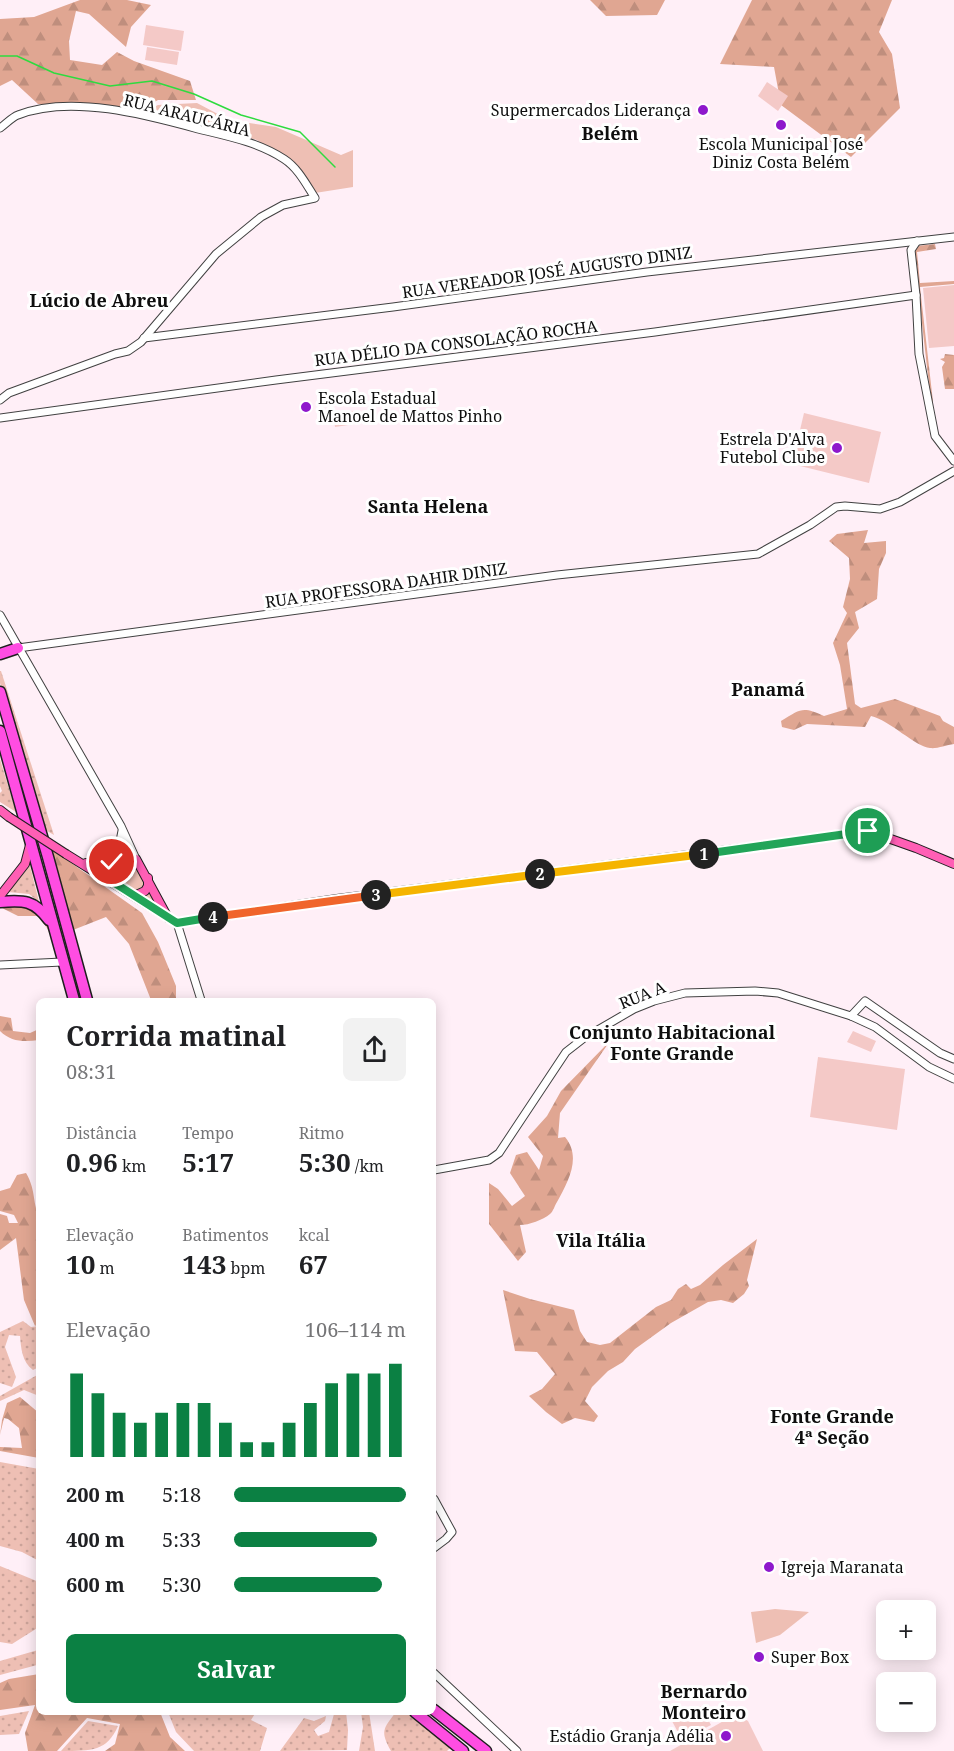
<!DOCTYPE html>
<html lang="pt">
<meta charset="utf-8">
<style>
:root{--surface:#fff;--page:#f2f2f2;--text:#202124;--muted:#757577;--accent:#0b8043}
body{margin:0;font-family:"Noto Serif",serif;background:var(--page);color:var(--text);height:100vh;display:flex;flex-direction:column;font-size:22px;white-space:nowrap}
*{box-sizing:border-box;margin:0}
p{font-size:20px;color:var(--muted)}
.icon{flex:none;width:33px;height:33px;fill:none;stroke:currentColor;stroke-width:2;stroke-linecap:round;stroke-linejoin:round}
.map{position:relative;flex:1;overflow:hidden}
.details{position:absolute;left:36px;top:998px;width:400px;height:717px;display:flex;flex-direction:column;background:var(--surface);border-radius:9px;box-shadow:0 3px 15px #0003}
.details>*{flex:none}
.tools{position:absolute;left:876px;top:1600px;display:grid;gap:12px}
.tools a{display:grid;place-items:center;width:60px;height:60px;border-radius:9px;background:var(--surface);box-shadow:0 3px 15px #0003;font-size:30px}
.pin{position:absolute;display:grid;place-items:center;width:51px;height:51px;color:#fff;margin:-26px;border:3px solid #fff;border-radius:50%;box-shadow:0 2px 6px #0007}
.km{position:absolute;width:30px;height:30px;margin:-15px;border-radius:50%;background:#222;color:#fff;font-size:16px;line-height:30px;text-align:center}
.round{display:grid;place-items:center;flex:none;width:63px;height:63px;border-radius:9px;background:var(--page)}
.summary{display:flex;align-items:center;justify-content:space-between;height:102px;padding:0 30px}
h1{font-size:27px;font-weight:700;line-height:45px}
.figures{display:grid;grid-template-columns:repeat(3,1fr);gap:9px;height:102px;padding:6px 30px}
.figures div{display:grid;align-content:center}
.figures b{font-size:26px;font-weight:700}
.figures small{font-size:16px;font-weight:400}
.figures p{font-size:16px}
.chart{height:168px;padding:12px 30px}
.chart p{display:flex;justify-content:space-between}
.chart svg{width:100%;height:108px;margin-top:6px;stroke:var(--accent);stroke-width:6}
.cta{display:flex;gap:12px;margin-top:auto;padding:12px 30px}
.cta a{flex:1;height:69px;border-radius:9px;background:var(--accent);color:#fff;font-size:24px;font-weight:700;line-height:69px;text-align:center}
ul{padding:0 30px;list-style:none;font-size:20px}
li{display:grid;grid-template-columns:96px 72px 1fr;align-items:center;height:45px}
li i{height:15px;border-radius:8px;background:var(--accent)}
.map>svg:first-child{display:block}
</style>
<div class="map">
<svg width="954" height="1751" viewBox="0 0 954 1751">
<defs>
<pattern id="grass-dots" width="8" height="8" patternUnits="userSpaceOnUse" patternTransform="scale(1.5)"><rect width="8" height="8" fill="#eebfb4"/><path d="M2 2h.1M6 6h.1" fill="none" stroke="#cba39a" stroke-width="1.8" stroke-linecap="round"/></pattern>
<pattern id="forest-firs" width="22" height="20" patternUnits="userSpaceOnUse" patternTransform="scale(1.5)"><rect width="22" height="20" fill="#e0a692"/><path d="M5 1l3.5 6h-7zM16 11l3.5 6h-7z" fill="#bf8e7d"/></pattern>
</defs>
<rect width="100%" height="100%" fill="#ffeff7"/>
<!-- grass -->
<g fill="url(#grass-dots)">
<path d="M0,671H1L54,835L42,828L0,683Z"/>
<path d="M0,759L16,812L0,802V793L2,791L0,786Z"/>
<path d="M30,866L39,902L29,894L8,892Z"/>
<path d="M23,1321L31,1327L39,1326V1335L36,1339L39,1347V1367L33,1370C22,1362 21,1348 20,1336L9,1335L5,1347L16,1377L12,1387L0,1383V1332Z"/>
<path d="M39,1374V1396L24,1390L0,1401V1396Z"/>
<path d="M0,1462L39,1469V1561L22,1552L0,1546Z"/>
<path d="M0,1566L39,1582V1627L12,1644L0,1642Z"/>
<path d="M38,1650L37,1665L0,1675V1661Z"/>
<path d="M29,1711L19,1734L0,1735V1716Z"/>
<path d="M168,1712H256L251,1720L267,1728L260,1751H194L176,1732Z"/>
<path d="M340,1712H346L348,1730L347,1750L280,1751L304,1718L314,1721L326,1716L325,1721L314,1730L318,1736L329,1732L334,1714Z"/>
<path d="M361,1712H369L375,1751H359L363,1727Z"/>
<path d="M396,1712H409L451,1747L447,1751H391C380,1731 383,1729 396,1712Z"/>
<path d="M88,1721L118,1726C107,1751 92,1751 61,1751Z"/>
</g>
<!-- forest -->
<g fill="url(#forest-firs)">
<path d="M80,0H127L151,5L131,27L126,47L89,14L76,11L69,41L70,60L102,65L117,52L134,61L190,81L196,100H158L142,109L38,104L12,80L0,86V19L34,17Z"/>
<path d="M590,0H665L657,15L606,16Z"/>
<path d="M752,0H892L879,32L892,54L900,108L851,157L781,105L774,67L720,64Z"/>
<path d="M935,244L936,249L917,252L920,283L954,281V284L920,287L933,402H931L914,253L917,246Z"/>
<path d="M945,354L954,355V389H945L942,367L945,362L940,359L944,358Z"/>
<path d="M868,530L864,543L886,541V553L879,569L877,599L855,612L859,628L847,643L855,704L861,708L895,699L940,716L943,721L954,727V744C946,745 937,749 930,748C916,747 889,720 871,716L865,727L807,724L794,730L782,727L781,721C801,709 802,706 824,716L847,709L840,665L833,643L847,613L843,607L850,579L849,558L829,541L837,534Z"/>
<path d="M50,848L142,913L158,942L176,986V1000H151L129,944L106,917L73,930Z"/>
<path d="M15,902C40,910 44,916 53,940L47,928L38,916H18L0,907Z"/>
<path d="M0,1016L11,1018L13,1031L30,1033L39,1029V1040C24,1042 11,1042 0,1031Z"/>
<path d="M610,1041L560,1113L558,1138L565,1137C582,1157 568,1182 557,1202C555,1205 553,1212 550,1214C543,1220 529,1225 520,1225L526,1252L518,1261L489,1224V1183L498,1189L512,1206L525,1196L510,1173L516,1155L527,1152L539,1170L543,1156L528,1137L547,1116L561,1091Z"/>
<path d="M26,1173C36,1190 32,1200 39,1217V1323L35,1326L24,1300L16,1238L0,1250V1214L7,1216L9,1223H18L14,1215L0,1211V1191L10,1188L17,1175Z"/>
<path d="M757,1239L747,1280L749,1286L744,1294L733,1303L721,1300L708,1302L671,1323L635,1349L623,1362L608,1371L592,1387L585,1401L598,1416L594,1422L575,1418L562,1424L546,1412L529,1396L542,1389L555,1374L537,1352L515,1351L503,1290L530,1299L574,1310L580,1331L587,1342L600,1345L610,1343L656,1307L671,1300L678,1289L686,1284L691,1289L700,1285L723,1265Z"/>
<path d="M20,1397L39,1413V1458L0,1451V1447L22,1448L19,1428L8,1419L4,1418L0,1435L2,1420L7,1403Z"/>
<path d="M39,1674V1712H160L170,1737L185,1751H105L115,1744L120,1724L87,1718L57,1751H28L25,1733L35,1705L0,1710V1683L9,1679Z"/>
</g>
<!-- park -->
<g fill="#eebfb4">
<path d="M197,103L229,120L276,127L341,155L353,150V187L315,193L299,170L257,140L148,110L158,105Z"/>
<path d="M125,835L163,909C152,902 112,881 114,867C115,857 121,845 125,835Z"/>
<path d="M775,1609L809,1612L780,1635L756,1643L751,1612Z"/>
</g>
<!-- pitch -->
<g fill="#f4c9c7">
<path d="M146,25L184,31L181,51L143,45Z"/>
<path d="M147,47L179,52L177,65L145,60Z"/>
<path d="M767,82L788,96L778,111L758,96Z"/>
<path d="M954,285V346L929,348L923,288Z"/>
<path d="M354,411L355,424L335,427L333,414Z"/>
<path d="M804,413L881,432L869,483L792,464Z"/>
<path d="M853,1031L876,1041L871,1052L847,1042Z"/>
<path d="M818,1057L905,1069L897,1130L810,1117Z"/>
<path d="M701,1706L711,1725L682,1740L672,1721Z"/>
<path d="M736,1714L748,1721L763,1751H670Z"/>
</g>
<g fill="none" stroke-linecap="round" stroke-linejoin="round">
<!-- stream -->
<path stroke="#2edb3f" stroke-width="1.5" d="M0,56H17L54,73L110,86L152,81L194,94L241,115L300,132L335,167"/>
<defs>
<g id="minor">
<path d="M0,128C6,124 12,117 18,115C70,94 147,115 198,129C227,136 258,142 284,159C298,168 306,184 315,198L283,205L261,217L216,254L141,342L128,351L115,354L9,393L0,400"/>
<path d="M917,241L911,250L916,295L919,354L935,436L954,461"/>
<path d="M144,338L393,307L647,272L954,237"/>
<path d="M0,418L276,380L655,332L916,295"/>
<path d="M0,615L121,826L136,859"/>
<path d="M18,648L557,575L758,554L810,525L836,507L845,506L880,509L900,502L954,471"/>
<path d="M117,856L122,831"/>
<path d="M177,923L201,1000"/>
<path d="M0,965L62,962"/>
<path d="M851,1016L865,1001L940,1053L954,1059"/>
<path d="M434,1170L489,1160L499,1153L566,1052L584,1038L634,1009L654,1001L685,993L755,991L778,993L851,1016L875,1027L929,1067L954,1079"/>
<path d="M434,1499L452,1532L446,1539L434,1548"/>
<path d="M434,1673L517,1751"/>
</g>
<g id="major">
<path d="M0,810L9,817"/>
<path d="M66,854L177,923L337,899L777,844L868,831L916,848L954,864"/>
<path d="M86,863L112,862"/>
<path d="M112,882C102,863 118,850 136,859L168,918"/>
<path d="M0,896L25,864L30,845"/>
<path d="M134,896L145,891L148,886V878"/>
</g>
<g id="highway">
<path d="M0,654L18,648"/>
<path d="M0,692L48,857L87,1000"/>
<path d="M0,731L74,1000"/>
<path d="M0,902C24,900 34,900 49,920"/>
<path d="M434,1710L486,1751"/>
<path d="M415,1712L463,1751"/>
</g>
</defs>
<!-- minor casing -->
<use href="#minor" stroke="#414141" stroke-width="9"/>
<!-- major casing -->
<use href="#major" stroke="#1f1f1f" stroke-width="10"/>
<!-- highway casing -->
<use href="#highway" stroke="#1f1f1f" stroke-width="13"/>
<!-- minor -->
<use href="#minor" stroke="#fff" stroke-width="7"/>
<!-- major -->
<use href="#major" stroke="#ff5fb5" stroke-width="8"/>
<!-- highway -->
<use href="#highway" stroke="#ff4de2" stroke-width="10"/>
<defs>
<path id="major-bridge" d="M9,817L66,854"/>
</defs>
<!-- major-bridge casing -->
<use href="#major-bridge" stroke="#1f1f1f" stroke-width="10" stroke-linecap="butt"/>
<!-- major-bridge -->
<use href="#major-bridge" stroke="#ff5fb5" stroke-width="8"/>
</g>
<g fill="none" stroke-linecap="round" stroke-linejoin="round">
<defs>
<path id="split-1" d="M704,854L868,831"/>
<path id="split-2" d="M540,874L704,854"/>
<path id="split-3" d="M376,895L540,874"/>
<path id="split-4" d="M213,917L376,895"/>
<path id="split-5" d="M112,862L110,877L113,882L177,923L213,917"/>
</defs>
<!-- split-1 casing -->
<use href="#split-1" stroke="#fff" stroke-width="12"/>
<!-- split-2 casing -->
<use href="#split-2" stroke="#fff" stroke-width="12"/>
<!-- split-3 casing -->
<use href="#split-3" stroke="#fff" stroke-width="12"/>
<!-- split-4 casing -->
<use href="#split-4" stroke="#fff" stroke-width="12"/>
<!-- split-5 casing -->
<use href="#split-5" stroke="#fff" stroke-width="12"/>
<!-- split-1 -->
<use href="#split-1" stroke="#22a559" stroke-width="8"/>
<!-- split-2 -->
<use href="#split-2" stroke="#f5b400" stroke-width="8"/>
<!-- split-3 -->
<use href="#split-3" stroke="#f5b400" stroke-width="8"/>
<!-- split-4 -->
<use href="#split-4" stroke="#f0652b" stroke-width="8"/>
<!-- split-5 -->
<use href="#split-5" stroke="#22a559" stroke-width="8"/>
</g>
<!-- markers -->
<g fill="#8e18cc" stroke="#fff" stroke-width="2">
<circle cx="703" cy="110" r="6"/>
<circle cx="781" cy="125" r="6"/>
<circle cx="306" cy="407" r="6"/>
<circle cx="837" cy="448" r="6"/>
<circle cx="769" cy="1567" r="6"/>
<circle cx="759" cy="1657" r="6"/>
<circle cx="726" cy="1736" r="6"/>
</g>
<g text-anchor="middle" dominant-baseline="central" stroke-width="6" stroke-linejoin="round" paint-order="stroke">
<!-- poi labels -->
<g font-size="16" fill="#0e0e0e" stroke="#fff" text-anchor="end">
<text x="691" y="110">Supermercados Liderança</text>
<text x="781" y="144" text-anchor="middle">Escola Municipal José<tspan x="781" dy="18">Diniz Costa Belém</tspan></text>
<text x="318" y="398" text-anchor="start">Escola Estadual<tspan x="318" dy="18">Manoel de Mattos Pinho</tspan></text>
<text x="825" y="439">Estrela D'Alva<tspan x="825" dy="18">Futebol Clube</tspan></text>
<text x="781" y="1567" text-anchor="start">Igreja Maranata</text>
<text x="771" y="1657" text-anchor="start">Super Box</text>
<text x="714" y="1736">Estádio Granja Adélia</text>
</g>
<!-- street labels -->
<g font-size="16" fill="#0e0e0e" stroke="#fff">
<text transform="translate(187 115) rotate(14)">RUA ARAUCÁRIA</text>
<text transform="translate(547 272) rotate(-8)">RUA VEREADOR JOSÉ AUGUSTO DINIZ</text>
<text transform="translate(456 343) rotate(-7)">RUA DÉLIO DA CONSOLAÇÃO ROCHA</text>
<text transform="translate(386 585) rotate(-8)">RUA PROFESSORA DAHIR DINIZ</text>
<text transform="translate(642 995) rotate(-22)">RUA A</text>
</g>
<!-- neighbourhood labels -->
<g font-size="18" font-weight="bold" fill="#0e0e0e" stroke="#fff">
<text x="610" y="133">Belém</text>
<text x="99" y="300">Lúcio de Abreu</text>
<text x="428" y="506">Santa Helena</text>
<text x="768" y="689">Panamá</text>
<text x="672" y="1032">Conjunto Habitacional<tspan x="672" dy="21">Fonte Grande</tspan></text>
<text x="601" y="1240">Vila Itália</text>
<text x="832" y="1416">Fonte Grande<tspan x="832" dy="21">4ª Seção</tspan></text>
<text x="704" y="1691">Bernardo<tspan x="704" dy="21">Monteiro</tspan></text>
</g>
</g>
</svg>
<div class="tools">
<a>+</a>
<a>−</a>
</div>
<div class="pin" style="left:868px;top:831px;background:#1e9e55"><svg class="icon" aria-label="arrive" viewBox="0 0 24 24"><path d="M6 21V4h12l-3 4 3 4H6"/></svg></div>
<div class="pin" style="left:112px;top:862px;background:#d93025"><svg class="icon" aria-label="check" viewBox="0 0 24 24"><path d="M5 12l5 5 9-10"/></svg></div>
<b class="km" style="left:704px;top:854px">1</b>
<b class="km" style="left:540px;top:874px">2</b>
<b class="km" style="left:376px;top:895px">3</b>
<b class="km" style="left:213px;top:917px">4</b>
<section class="details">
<div class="summary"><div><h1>Corrida matinal</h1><p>08:31</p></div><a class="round"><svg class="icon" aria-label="share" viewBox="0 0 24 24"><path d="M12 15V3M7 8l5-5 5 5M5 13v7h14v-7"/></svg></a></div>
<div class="figures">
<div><p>Distância</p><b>0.96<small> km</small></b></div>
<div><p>Tempo</p><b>5:17</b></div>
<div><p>Ritmo</p><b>5:30<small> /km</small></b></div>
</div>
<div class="figures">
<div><p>Elevação</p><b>10<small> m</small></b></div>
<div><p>Batimentos</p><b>143<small> bpm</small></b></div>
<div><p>kcal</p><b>67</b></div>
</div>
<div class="chart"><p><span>Elevação</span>106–114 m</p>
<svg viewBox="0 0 160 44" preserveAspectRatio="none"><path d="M5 44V10M15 44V18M25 44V26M35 44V30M45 44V26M55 44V22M65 44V22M75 44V30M85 44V38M95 44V38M105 44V30M115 44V22M125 44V14M135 44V10M145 44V10M155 44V6"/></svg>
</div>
<ul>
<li><b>200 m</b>5:18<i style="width:100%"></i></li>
<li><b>400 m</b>5:33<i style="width:83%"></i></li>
<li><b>600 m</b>5:30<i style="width:86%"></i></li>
</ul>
<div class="cta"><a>Salvar</a></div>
</section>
</div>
